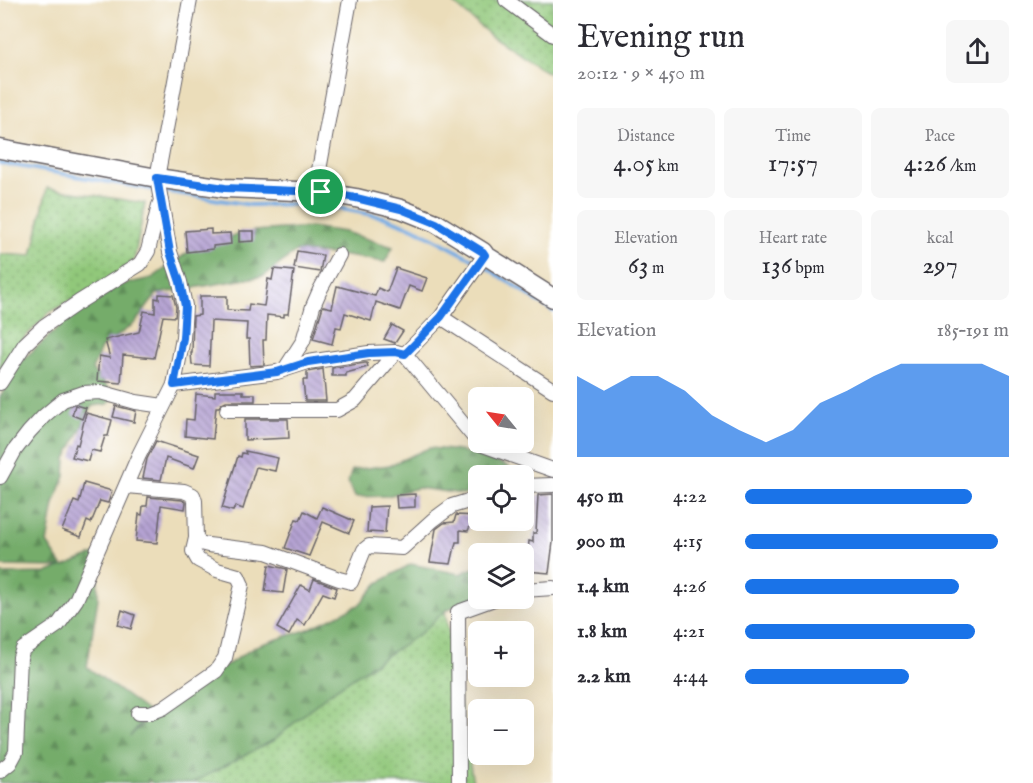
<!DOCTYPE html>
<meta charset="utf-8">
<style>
:root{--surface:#fff;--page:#f7f7f7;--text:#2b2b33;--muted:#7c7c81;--accent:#1a73e8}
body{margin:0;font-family:"IM FELL English",serif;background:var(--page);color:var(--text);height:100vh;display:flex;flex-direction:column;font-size:22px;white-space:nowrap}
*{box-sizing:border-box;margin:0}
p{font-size:20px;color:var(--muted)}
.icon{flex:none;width:33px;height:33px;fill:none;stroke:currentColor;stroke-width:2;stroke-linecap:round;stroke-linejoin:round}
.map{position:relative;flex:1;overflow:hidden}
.panel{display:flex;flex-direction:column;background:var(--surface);width:480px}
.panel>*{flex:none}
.needle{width:39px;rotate:300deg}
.controls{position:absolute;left:468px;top:387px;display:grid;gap:12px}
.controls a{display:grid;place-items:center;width:66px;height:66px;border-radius:9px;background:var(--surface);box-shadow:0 6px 24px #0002;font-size:30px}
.pin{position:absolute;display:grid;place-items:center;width:51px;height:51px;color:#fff;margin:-26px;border:3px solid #fff;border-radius:50%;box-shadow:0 2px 6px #0007}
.round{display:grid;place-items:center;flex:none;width:63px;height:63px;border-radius:9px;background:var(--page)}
.head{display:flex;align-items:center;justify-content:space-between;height:102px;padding:0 24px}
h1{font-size:33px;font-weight:600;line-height:45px}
.figures{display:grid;grid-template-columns:repeat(3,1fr);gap:9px;height:102px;padding:6px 24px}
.figures div{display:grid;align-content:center;border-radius:9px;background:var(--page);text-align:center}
.figures b{font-size:26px;font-weight:600}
.figures small{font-size:16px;font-weight:400}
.figures p{font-size:16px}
.chart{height:168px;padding:12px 24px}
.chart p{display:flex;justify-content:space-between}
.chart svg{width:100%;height:108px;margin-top:6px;fill:var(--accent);opacity:.7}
ul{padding:0 24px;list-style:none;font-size:20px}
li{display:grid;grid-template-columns:96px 72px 1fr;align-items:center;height:45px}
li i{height:15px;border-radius:8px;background:var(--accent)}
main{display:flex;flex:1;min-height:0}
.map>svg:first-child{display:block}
</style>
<main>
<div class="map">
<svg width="553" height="783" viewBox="0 0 553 783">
<defs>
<pattern id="grass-dots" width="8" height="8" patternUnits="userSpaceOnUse" patternTransform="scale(1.5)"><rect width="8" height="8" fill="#91c87a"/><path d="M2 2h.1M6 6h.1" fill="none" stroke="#76a265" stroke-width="1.8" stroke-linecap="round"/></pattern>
<pattern id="forest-firs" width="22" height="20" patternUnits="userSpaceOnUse" patternTransform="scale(1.5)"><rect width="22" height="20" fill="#74ac6a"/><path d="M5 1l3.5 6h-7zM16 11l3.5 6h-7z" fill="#5f8c58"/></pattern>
<pattern id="building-back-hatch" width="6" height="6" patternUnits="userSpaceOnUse" patternTransform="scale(1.5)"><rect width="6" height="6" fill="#b5a3d3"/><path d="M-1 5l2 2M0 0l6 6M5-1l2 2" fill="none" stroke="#9384ac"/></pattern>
</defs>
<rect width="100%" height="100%" fill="#fff"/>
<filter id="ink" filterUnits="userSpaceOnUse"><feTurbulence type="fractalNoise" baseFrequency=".0167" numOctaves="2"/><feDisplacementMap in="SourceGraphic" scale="12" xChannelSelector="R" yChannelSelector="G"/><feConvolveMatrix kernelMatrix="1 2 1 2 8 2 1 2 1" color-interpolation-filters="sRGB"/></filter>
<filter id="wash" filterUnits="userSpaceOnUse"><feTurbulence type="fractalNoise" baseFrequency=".008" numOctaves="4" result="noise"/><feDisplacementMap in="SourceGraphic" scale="24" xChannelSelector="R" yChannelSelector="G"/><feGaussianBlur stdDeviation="1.35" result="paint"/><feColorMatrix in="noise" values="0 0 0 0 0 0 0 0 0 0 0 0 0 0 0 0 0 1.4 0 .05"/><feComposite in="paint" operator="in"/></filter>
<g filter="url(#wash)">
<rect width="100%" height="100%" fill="#ebddba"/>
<!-- grass -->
<g fill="url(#grass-dots)" stroke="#5a755a" stroke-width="1.5">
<path d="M450,0H553V76L490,35Z"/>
<path d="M47,188L145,203L134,261L108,280L50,312L16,346L0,370V254L32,256Z"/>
<path d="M445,611L473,783H192L227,765Z"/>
</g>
<!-- forest -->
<g fill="url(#forest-firs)" stroke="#4b6752" stroke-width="1.5">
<path d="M311,227L345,232L393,247L385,262L339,255L297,251L264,276L157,294L135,323L101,348L92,370L115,396L108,404L92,406L66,459L65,476L54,504L47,543L63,567L97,553L98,598L87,667L150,713L130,736L157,711L256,646L306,630L359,605L378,583L411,564L460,574L478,566V595L445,611L421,633L328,694L274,740L192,783H152L148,779V783H0V574L46,573L61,567L0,566V398L18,364L73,315L120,285L152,278L201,243L254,231Z"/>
<path d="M429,448C461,450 480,454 509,467L508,475L478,476V496L418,488L387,496L355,497L348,482L352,470L390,465Z"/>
</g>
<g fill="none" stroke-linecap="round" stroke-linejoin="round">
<!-- stream -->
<g stroke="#74abe3" stroke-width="4">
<path d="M0,163L156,190"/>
<path d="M163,191L251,205L306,204L342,209L383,217L416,229L476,261"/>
<path d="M483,265L553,311"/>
</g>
</g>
<g id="blocks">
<!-- building -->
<g fill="url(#building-back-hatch)">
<path d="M211,229V234L230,233L231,244L213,246V249L187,252L185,231Z"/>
<path d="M239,231H254V241L239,242Z"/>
<path d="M297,251L323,255L320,272L294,268Z"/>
<path d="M396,268L427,278L422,291L409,286L400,310L376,302L371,321L345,313L341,328L336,327L332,344L313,339L323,306L332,308L337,286L375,296L378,288L387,292Z"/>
<path d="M274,269L294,271L288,314H284V317L267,315L266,340H263L264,365L250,366L249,339H246L247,323L211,321L209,366L192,365L191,353H192L193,316L200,315V296H227V310L248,311L249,304L264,306L268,279L272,280Z"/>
<path d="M159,294L173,295L176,307L175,317L163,316L154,358L123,355L121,383L97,381L99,356L110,358L105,340L139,332L144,311L155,313V298L159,299Z"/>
<path d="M392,325L403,331L395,343L384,339Z"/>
<path d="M365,363H367L368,367L346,373V376H332V368Z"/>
<path d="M323,369L326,401H305L303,380H307V372Z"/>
<path d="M215,391H243V394H255V401H226L222,403L219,407H216L213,439L185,436L186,419L194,420L196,394L215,396Z"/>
<path d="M75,405L86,408L82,419L72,415Z"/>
<path d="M116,406L136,411L134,422L113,417Z"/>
<path d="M86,413L112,420L108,436H105L100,452L91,450L88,461L72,457L76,444L78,445Z"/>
<path d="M245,419H288L289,438L245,440Z"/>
<path d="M156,441L199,455L194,468L166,458L161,480L143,478L147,459Z"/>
<path d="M245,451L278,458L275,471L256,467L243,509L235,506L233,511L222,508L238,456L241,457L242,453L246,454Z"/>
<path d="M84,483L112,491L108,503L100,501L91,523L87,521L81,537L62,530L74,501L79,503Z"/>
<path d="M415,494V507L397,508L396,495Z"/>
<path d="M553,494V542L549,573L526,571L529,541L533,542V533H536L538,495Z"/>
<path d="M148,497L182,500L186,502L185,509L161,505L157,543L136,541L139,514L142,515L143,506H147Z"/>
<path d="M387,506L385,533L367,532L369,507Z"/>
<path d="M322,507L354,521L349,533L323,522L309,556L285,548L296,519L300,520L304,511L317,518Z"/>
<path d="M456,515L478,516V526H470L468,531L460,530V542H456L451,564L430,562L436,529L444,523L454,522Z"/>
<path d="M269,565L287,569L283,593L265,591Z"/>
<path d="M314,579L337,588L334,597L323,593L305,625L297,620L289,635L277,628L301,585L310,590Z"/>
<path d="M122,610L135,615L131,629L118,625Z"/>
</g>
</g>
</g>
<g filter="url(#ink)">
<use href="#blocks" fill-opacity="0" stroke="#686367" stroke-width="1.5"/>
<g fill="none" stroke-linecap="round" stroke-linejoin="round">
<defs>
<g id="street">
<path d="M506,0L553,35"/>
<path d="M315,192L350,0"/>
<path d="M441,317L553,390"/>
<path d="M405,354L441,317L485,255"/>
<path d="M285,369L303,341L313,306L320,290L339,255"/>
<path d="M0,383L25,344L44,326L79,302L140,264L148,251L159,205"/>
<path d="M174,385L277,372L308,362L369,353L396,352L405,354L478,442"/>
<path d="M227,410H337L355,400L396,352"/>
<path d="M479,442L480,444L553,470"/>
<path d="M0,477L15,450L29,432L44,416L63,400L83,393L100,392L136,402L163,406"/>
<path d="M126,486L184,491L193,495L195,501L196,538L200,543L208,545L266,552L339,579L351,582L364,550L369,546L402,548L433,520L452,506L478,498"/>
<path d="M524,486L553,485"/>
<path d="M524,590L553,588"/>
<path d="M138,713H150L163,708L216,671L225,658L242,585L238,576L217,570L198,560L193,551L196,538"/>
<path d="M0,771L10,763L16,752L20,657L23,649L58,625L76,600L139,455L174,385L183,338L185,306L180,282L170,252L157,178L190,0"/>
<path d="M459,783L458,612L497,598"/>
</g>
<path id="secondary" d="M0,149L157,178L225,188L321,192L356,198L401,209L436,223L483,252L485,255L553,298"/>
</defs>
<!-- street casing -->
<use href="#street" stroke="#686367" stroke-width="16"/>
<!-- secondary casing -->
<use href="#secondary" stroke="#686367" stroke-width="21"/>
<!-- street -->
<use href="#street" stroke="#fff" stroke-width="14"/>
<!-- secondary -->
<use href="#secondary" stroke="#fff" stroke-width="18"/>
</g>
</g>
<g fill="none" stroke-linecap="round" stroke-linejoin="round" filter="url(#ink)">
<defs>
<path id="route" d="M157,178L225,188L321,192L356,198L401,209L436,223L483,252L485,255L441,317L405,354L396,352L369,353L308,362L277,372L174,385L183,338L185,306L180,282L170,252Z"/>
</defs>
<!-- route casing -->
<use href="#route" stroke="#fff" stroke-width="12"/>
<!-- route -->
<use href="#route" stroke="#1a73e8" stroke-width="8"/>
</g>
</svg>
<div class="controls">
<a><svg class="needle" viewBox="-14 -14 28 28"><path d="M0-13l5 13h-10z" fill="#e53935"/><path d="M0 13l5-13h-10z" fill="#7c7c81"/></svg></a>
<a><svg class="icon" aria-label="locate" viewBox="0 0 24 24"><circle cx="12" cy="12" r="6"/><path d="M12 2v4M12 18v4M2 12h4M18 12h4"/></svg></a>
<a><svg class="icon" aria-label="layers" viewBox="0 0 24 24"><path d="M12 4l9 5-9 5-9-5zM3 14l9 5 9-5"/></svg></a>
<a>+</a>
<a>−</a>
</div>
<div class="pin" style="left:321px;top:192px;background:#1e9e55"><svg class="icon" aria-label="arrive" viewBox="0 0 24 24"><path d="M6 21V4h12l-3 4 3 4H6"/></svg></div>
</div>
<section class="panel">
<div class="head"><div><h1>Evening run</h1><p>20:12 · 9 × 450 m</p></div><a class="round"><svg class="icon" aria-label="share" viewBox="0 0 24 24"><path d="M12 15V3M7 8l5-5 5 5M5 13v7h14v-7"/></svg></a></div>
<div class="figures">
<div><p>Distance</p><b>4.05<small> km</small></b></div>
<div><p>Time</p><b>17:57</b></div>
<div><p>Pace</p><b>4:26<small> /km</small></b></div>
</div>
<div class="figures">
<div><p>Elevation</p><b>63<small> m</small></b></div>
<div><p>Heart rate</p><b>136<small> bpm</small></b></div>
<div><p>kcal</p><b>297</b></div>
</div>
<div class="chart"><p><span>Elevation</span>185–191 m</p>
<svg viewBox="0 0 160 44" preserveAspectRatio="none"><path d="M0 44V11L10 17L20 11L30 11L40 17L50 27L60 33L70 38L80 33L90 22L100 17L110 11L120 6L130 6L140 6L150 6L160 11V44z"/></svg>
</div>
<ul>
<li><b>450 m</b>4:22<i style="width:86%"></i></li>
<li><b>900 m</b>4:15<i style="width:96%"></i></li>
<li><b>1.4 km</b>4:26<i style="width:81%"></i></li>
<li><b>1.8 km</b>4:21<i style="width:87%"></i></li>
<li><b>2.2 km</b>4:44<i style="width:62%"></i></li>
</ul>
</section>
</main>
